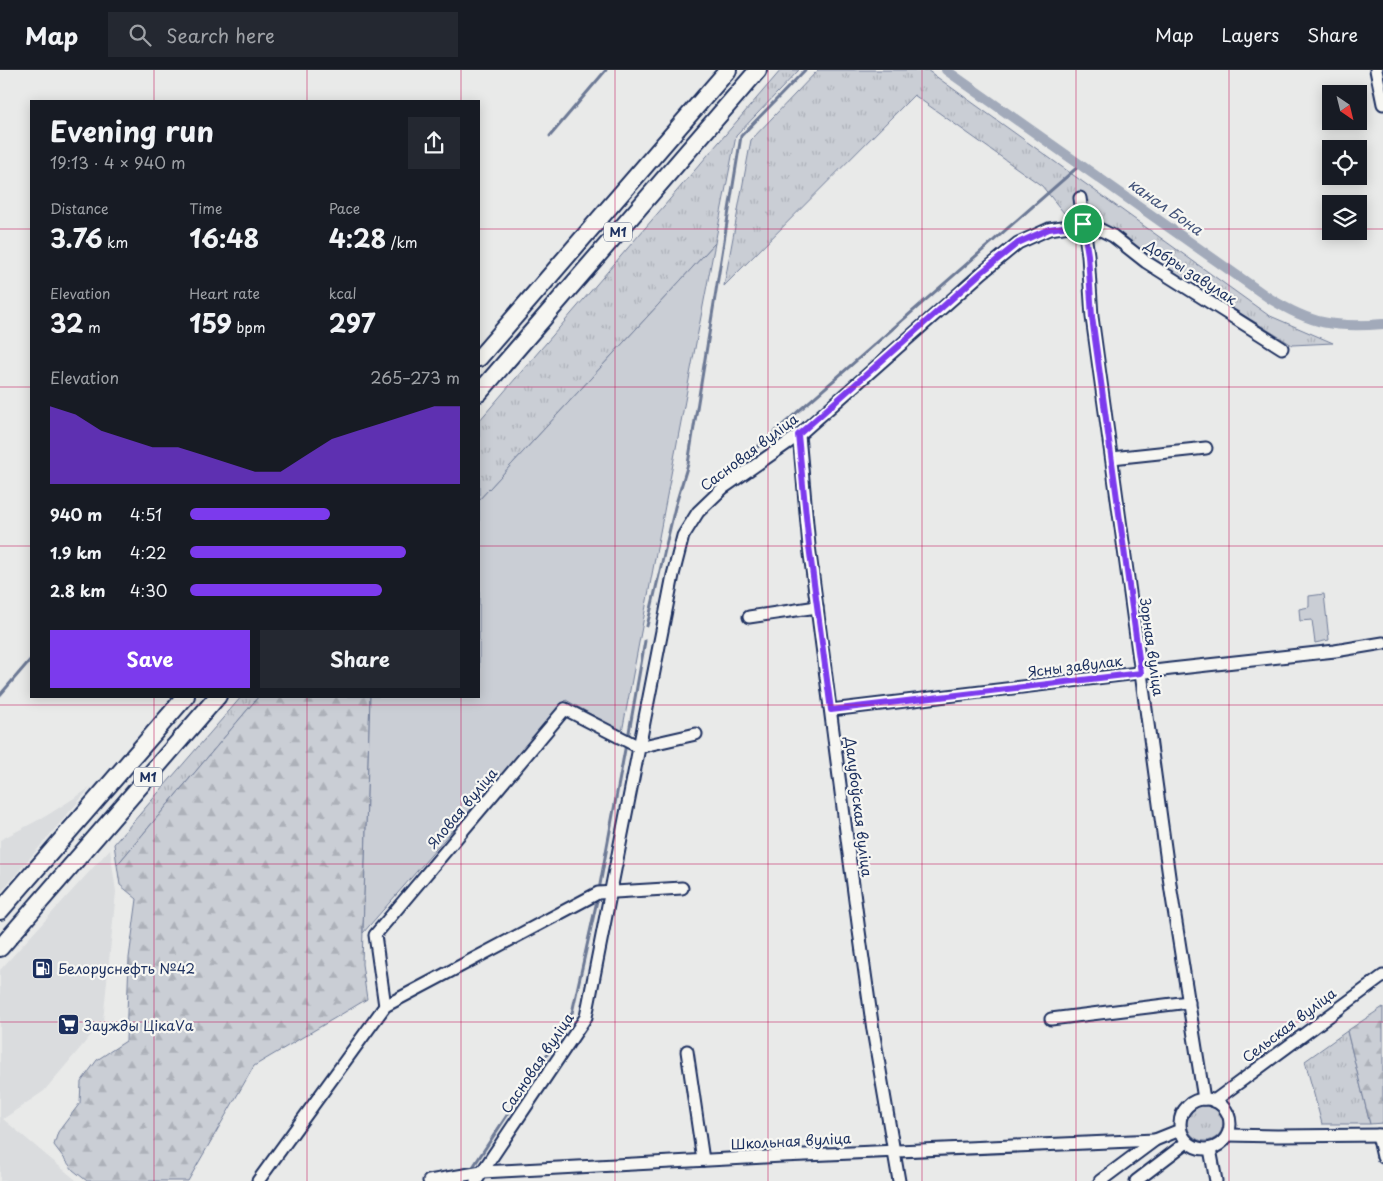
<!DOCTYPE html>
<meta charset="utf-8">
<style>
:root{--surface:#171b24;--page:#242831;--text:#f1f3f6;--muted:#9ea1a6;--line:#363941;--accent:#7c3aed}
body{margin:0;font-family:"Playpen Sans",sans-serif;background:var(--page);color:var(--text);height:100vh;display:flex;flex-direction:column;font-size:19px;white-space:nowrap}
*{box-sizing:border-box;margin:0}
p{font-size:16px;color:var(--muted)}
.icon{flex:none;width:28px;height:28px;fill:none;stroke:currentColor;stroke-width:2;stroke-linecap:round;stroke-linejoin:round}
.map{position:relative;flex:1;overflow:hidden}
.side{position:absolute;left:30px;top:30px;width:450px;height:598px;display:flex;flex-direction:column;background:var(--surface);border-radius:0px;box-shadow:0 2px 12px #0003}
.side>*{flex:none}
.needle{width:32px;rotate:145deg}
.controls{position:absolute;left:1322px;top:15px;display:grid;gap:10px}
.controls a{display:grid;place-items:center;width:45px;height:45px;border-radius:0px;background:var(--surface);box-shadow:0 2px 12px #0003;font-size:25px}
.pin{position:absolute;display:grid;place-items:center;width:42px;height:42px;color:#fff;margin:-21px;border:2px solid #fff;border-radius:50%;box-shadow:0 1px 5px #0007}
.round{display:grid;place-items:center;flex:none;width:52px;height:52px;border-radius:0px;background:var(--page)}
.headline{display:flex;align-items:center;justify-content:space-between;height:85px;padding:0 20px}
h1{font-size:28px;font-weight:700;line-height:38px}
.stats{display:grid;grid-template-columns:repeat(3,1fr);gap:8px;height:85px;padding:5px 20px}
.stats div{display:grid;align-content:center}
.stats b{font-size:25px;font-weight:700}
.stats small{font-size:14px;font-weight:400}
.stats p{font-size:14px}
.chart{height:140px;padding:10px 20px}
.chart p{display:flex;justify-content:space-between}
.chart svg{width:100%;height:90px;margin-top:5px;fill:var(--accent);opacity:.7}
.primary-button{display:flex;gap:10px;margin-top:auto;padding:10px 20px}
.primary-button a{flex:1;height:58px;border-radius:0px;background:var(--accent);color:#fff;font-size:20px;font-weight:700;line-height:58px;text-align:center}
.primary-button a+a{background:var(--page);color:var(--text)}
ul{padding:0 20px;list-style:none;font-size:16px}
li{display:grid;grid-template-columns:80px 60px 1fr;align-items:center;height:38px}
li i{height:12px;border-radius:6px;background:var(--accent)}
header{display:flex;align-items:center;gap:30px;box-sizing:border-box;height:70px;padding:0 25px;background:var(--surface);border-bottom:1px solid var(--line)}
header strong{font-size:24px}
nav{display:flex;gap:28px;margin-inline-start:auto;font-size:18px}
.search{width:350px;height:45px;background:var(--page);display:flex;align-items:center;gap:12px;box-sizing:border-box;padding:0 18px;border-radius:0px;color:var(--muted);font-size:19px}
.map>svg:first-child{display:block}
</style>
<header>
<strong>Map</strong>
<div class="search"><svg class="icon" aria-label="search" viewBox="0 0 24 24"><circle cx="10" cy="10" r="6"/><path d="M15 15l6 6"/></svg>Search here</div>
<nav><a>Map</a><a>Layers</a><a>Share</a></nav>
</header>
<div class="map">
<svg width="1383" height="1111" viewBox="0 0 1383 1111">
<defs>
<pattern id="grass-tufts" width="24" height="20" patternUnits="userSpaceOnUse" patternTransform="scale(1.25)"><rect width="24" height="20" fill="#caced5"/><path d="M3 7l-1-3M5 7V3M7 7l1-3M15 17l-1-3M17 17v-4M19 17l1-3" fill="none" stroke="#adb1b9"/></pattern>
<pattern id="forest-firs" width="22" height="20" patternUnits="userSpaceOnUse" patternTransform="scale(1.25)"><rect width="22" height="20" fill="#caced5"/><path d="M5 1l3.5 6h-7zM16 11l3.5 6h-7z" fill="#adb1b9"/></pattern>
</defs>
<rect width="100%" height="100%" fill="#e9eae9"/>
<filter id="ink" filterUnits="userSpaceOnUse"><feTurbulence type="fractalNoise" baseFrequency=".02" numOctaves="2"/><feDisplacementMap in="SourceGraphic" scale="10" xChannelSelector="R" yChannelSelector="G"/><feConvolveMatrix kernelMatrix="1 2 1 2 8 2 1 2 1" color-interpolation-filters="sRGB"/></filter>
<g filter="url(#ink)">
<!-- built -->
<g fill="#dadcde">
<path d="M90,718L0,823V770L46,746Z"/>
<path d="M110,779L116,822L103,951L44,1021L3,1049L77,1111H0V900Z"/>
</g>
<!-- grass -->
<g fill="url(#grass-tufts)" stroke="#727e9a">
<path d="M781,0H799L736,66L715,173L479,430V351Z"/>
<path d="M818,0H927L1268,245L1333,273L1292,275L1177,204L1101,153L1064,143L1042,116L914,25L724,216L751,70Z"/>
<path d="M242,626H259L117,795L114,774Z"/>
<path d="M1347,961L1370,1054H1322L1305,991Z"/>
<circle cx="1205" cy="1053" r="18"/>
</g>
<!-- forest -->
<g fill="url(#forest-firs)" stroke="#727e9a">
<path d="M259,626H370L362,894L367,929L254,996L188,1111H87L73,1100L54,1075L58,1062L80,1033L81,1012L97,990L126,971L129,888L137,829L120,815L117,795Z"/>
<path d="M1383,937V1053L1370,1054L1347,961Z"/>
</g>
<!-- garden -->
<g fill="#caced5" stroke="#727e9a">
<path d="M715,173L622,662L566,630L363,863L370,626H479V430Z"/>
<path d="M1324,524L1329,570L1315,573L1312,550L1300,551L1299,539L1309,537V526Z"/>
</g>
<g fill="none" stroke-linecap="round" stroke-linejoin="round">
<!-- stream -->
<g stroke="#6c7995" stroke-width="3">
<path d="M550,66L606,0"/>
<path d="M714,415L1080,95"/>
<path d="M647,556L675,437L688,394L741,66L805,0"/>
<path d="M0,625L31,589"/>
<path d="M628,668L645,571"/>
<path d="M599,820L626,674"/>
<path d="M471,1100L560,965L572,943L598,826"/>
</g>
<!-- canal -->
<path stroke="#a2aaba" stroke-width="10" d="M946,0L1269,228C1311,254 1334,258 1383,254"/>
<defs>
<g id="minor">
<path d="M1376,0L1383,34"/>
<path d="M1080,128L1088,185L1092,247L1171,821L1204,1029"/>
<path d="M799,365L809,476L859,861L873,960L899,1111"/>
<path d="M1112,388L1206,378"/>
<path d="M749,547L817,537"/>
<path d="M831,640L1171,599L1335,581L1383,573"/>
<path d="M385,936L375,865L565,639L639,677L696,664"/>
<path d="M1051,949L1189,932"/>
<path d="M687,981L703,1090"/>
<circle cx="1205" cy="1054" r="25"/>
<path d="M1214,1031L1383,906"/>
<path d="M1228,1065L1277,1066L1383,1065"/>
<path d="M1378,1065L1383,1087"/>
<path d="M1210,1079L1216,1111"/>
<path d="M258,1111L385,936L598,823L682,818"/>
<path d="M429,1111L482,1102L782,1086L1155,1070"/>
<path d="M476,1111L586,947L673,505L683,466L698,442L723,418L799,365L983,202L1018,173L1049,159L1083,154L1091,155L1113,166L1146,192L1282,278"/>
<path d="M1100,1111L1155,1070L1180,1060"/>
<path d="M1136,1111L1187,1072"/>
</g>
<g id="highway">
<path d="M479,288L728,0"/>
<path d="M479,323L758,0"/>
<path d="M0,841L186,626"/>
<path d="M0,878L218,626"/>
</g>
</defs>
<!-- minor casing -->
<use href="#minor" stroke="#1b2f5e" stroke-width="15"/>
<!-- highway casing -->
<use href="#highway" stroke="#1b2f5e" stroke-width="20"/>
<!-- minor -->
<use href="#minor" stroke="#f6f6f2" stroke-width="11"/>
<!-- highway -->
<use href="#highway" stroke="#f6f6f2" stroke-width="16"/>
</g>
</g>
<g fill="none" stroke-linecap="round" stroke-linejoin="round" filter="url(#ink)">
<defs>
<path id="route" d="M1083,154L1088,185L1092,247L1141,603L831,640L809,476L798,365L982,202L1018,173L1049,159Z"/>
</defs>
<!-- route casing -->
<use href="#route" stroke="#fff" stroke-width="10"/>
<!-- route -->
<use href="#route" stroke="#7c3aed" stroke-width="6"/>
</g>
<!-- grid -->
<path fill="none" stroke="#c2185b" stroke-width="1" stroke-opacity="0.55" d="M154,0V31M307,0V31M461,0V31M615,0V1111M768,0V1111M922,0V1111M1076,0V1111M1229,0V1111M0,159H31M479,159H1331M1359,159H1383M0,317H31M479,317H1383M0,476H31M479,476H1383M154,626V1111M307,626V1111M461,626V1111M0,635H1383M0,794H1383M0,952H1383"/>
<!-- icons -->
<defs>
<symbol id="fuel-square" viewBox="-11 -11 22 22"><rect x="-9" y="-9" width="18" height="18" rx="4" fill="#1b2f5e" stroke="#f6f6f2"/><path d="M-5.5-6h7V0h2V4h1.3V-2.5L3-4.5l.8-.8L6-3V5H2.5V1h-1V6h-7ZM-4.2-4.7v3.2H.2V-4.7Z" fill="#fff"/></symbol>
<symbol id="supermarket-square" viewBox="-11 -11 22 22"><rect x="-9" y="-9" width="18" height="18" rx="4" fill="#1b2f5e" stroke="#f6f6f2"/><path d="M-6-5.5h2.5l.6 2H6L4.5 2H-2.5L-4.4-4H-6ZM-1.5 3.2a1.3 1.3 0 1 0 .1 0ZM3 3.2a1.3 1.3 0 1 0 .1 0Z" fill="#fff"/></symbol>
</defs>
<g fill-rule="evenodd">
<use href="#fuel-square" x="30" y="886" width="25" height="25"/>
<use href="#supermarket-square" x="56" y="942" width="25" height="25"/>
</g>
<g text-anchor="middle" dominant-baseline="central" stroke-width="4.5" stroke-linejoin="round" paint-order="stroke">
<!-- shield labels -->
<g fill="#f6f6f2" stroke="#5d6b8a" stroke-width="1">
<rect x="604" y="152.5" width="28" height="19" rx="4"/>
<rect x="134" y="697.5" width="28" height="19" rx="4"/>
</g>
<g font-size="12" font-weight="bold" fill="#1b2f5e">
<text x="618" y="162">М1</text>
<text x="148" y="707">М1</text>
</g>
<!-- street labels -->
<g font-size="14" fill="#1b2f5e" stroke="#f6f6f2">
<text transform="translate(1191 202) rotate(33)">Добры завулак</text>
<text transform="translate(749 382) rotate(-37)">Сасновая вуліца</text>
<text transform="translate(1152 577) rotate(82)">Зорная вуліца</text>
<text transform="translate(1075 596) rotate(-7)">Ясны завулак</text>
<text transform="translate(859 737) rotate(83)">Далубоўская вуліца</text>
<text transform="translate(462 738) rotate(-50)">Яловая вуліца</text>
<text transform="translate(1289 955) rotate(-37)">Сельская вуліца</text>
<text transform="translate(537 993) rotate(-56)">Сасновая вуліца</text>
<text transform="translate(791 1071) rotate(-3)">Школьная вуліца</text>
</g>
<!-- poi labels -->
<g font-size="14" fill="#1b2f5e" stroke="#f6f6f2" text-anchor="start">
<text x="58" y="898">Белоруснефть №42</text>
<text x="84" y="955">Заужды ЦікаVа</text>
</g>
<!-- water labels -->
<g font-size="15" font-style="italic" fill="#44547a" stroke="#f6f6f2">
<text transform="translate(1166 136) rotate(35)">канал Бона</text>
</g>
</g>
</svg>
<div class="controls">
<a><svg class="needle" viewBox="-14 -14 28 28"><path d="M0-13l5 13h-10z" fill="#e53935"/><path d="M0 13l5-13h-10z" fill="#9ea1a6"/></svg></a>
<a><svg class="icon" aria-label="locate" viewBox="0 0 24 24"><circle cx="12" cy="12" r="6"/><path d="M12 2v4M12 18v4M2 12h4M18 12h4"/></svg></a>
<a><svg class="icon" aria-label="layers" viewBox="0 0 24 24"><path d="M12 4l9 5-9 5-9-5zM3 14l9 5 9-5"/></svg></a>
</div>
<div class="pin" style="left:1083px;top:154px;background:#1e9e55"><svg class="icon" aria-label="arrive" viewBox="0 0 24 24"><path d="M6 21V4h12l-3 4 3 4H6"/></svg></div>
<section class="side">
<div class="headline"><div><h1>Evening run</h1><p>19:13 · 4 × 940 m</p></div><a class="round"><svg class="icon" aria-label="share" viewBox="0 0 24 24"><path d="M12 15V3M7 8l5-5 5 5M5 13v7h14v-7"/></svg></a></div>
<div class="stats">
<div><p>Distance</p><b>3.76<small> km</small></b></div>
<div><p>Time</p><b>16:48</b></div>
<div><p>Pace</p><b>4:28<small> /km</small></b></div>
</div>
<div class="stats">
<div><p>Elevation</p><b>32<small> m</small></b></div>
<div><p>Heart rate</p><b>159<small> bpm</small></b></div>
<div><p>kcal</p><b>297</b></div>
</div>
<div class="chart"><p><span>Elevation</span>265–273 m</p>
<svg viewBox="0 0 160 44" preserveAspectRatio="none"><path d="M0 44V6L10 10L20 18L30 22L40 26L50 26L60 30L70 34L80 38L90 38L100 30L110 22L120 18L130 14L140 10L150 6L160 6V44z"/></svg>
</div>
<ul>
<li><b>940 m</b>4:51<i style="width:52%"></i></li>
<li><b>1.9 km</b>4:22<i style="width:80%"></i></li>
<li><b>2.8 km</b>4:30<i style="width:71%"></i></li>
</ul>
<div class="primary-button"><a>Save</a><a>Share</a></div>
</section>
</div>
